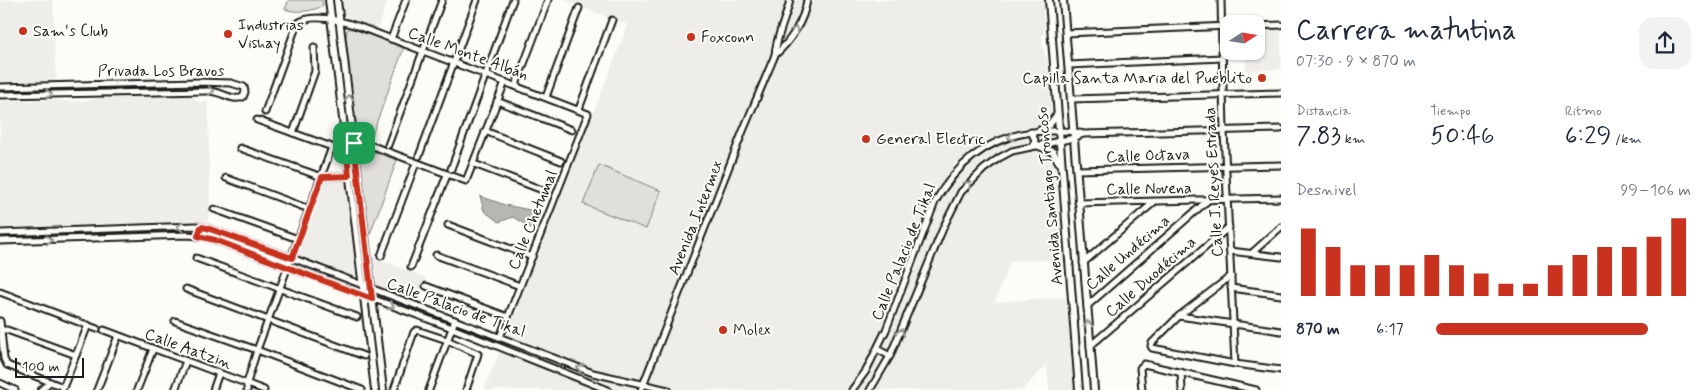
<!DOCTYPE html>
<html lang="es">
<meta charset="utf-8">
<style>
:root{--surface:#fff;--page:#f2f2f3;--text:#1f2937;--muted:#747a83;--accent:#c8321e}
body{margin:0;font-family:Mynerve,sans-serif;background:var(--page);color:var(--text);height:100vh;display:flex;flex-direction:column;font-size:19px;white-space:nowrap}
*{box-sizing:border-box;margin:0}
p{font-size:16px;color:var(--muted)}
.icon{flex:none;width:28px;height:28px;fill:none;stroke:currentColor;stroke-width:2;stroke-linecap:round;stroke-linejoin:round}
.map{position:relative;flex:1;overflow:hidden}
.side{display:flex;flex-direction:column;background:var(--surface);width:425px}
.side>*{flex:none}
.needle{width:32px;rotate:78deg}
.tools{position:absolute;left:1220px;top:15px;display:grid;gap:10px}
.tools a{display:grid;place-items:center;width:45px;height:45px;border-radius:10px;background:var(--surface);box-shadow:0 1px 4px #0004;font-size:25px}
.scale{position:absolute;left:15px;bottom:12px;width:69px;box-sizing:border-box;padding-left:5px;border:2px solid #1c1c1c;border-top:0;font-size:14px;line-height:18px;white-space:nowrap;color:#1c1c1c;-webkit-text-stroke:4px #fdfcf7;paint-order:stroke}
.pin{position:absolute;display:grid;place-items:center;width:42px;height:42px;color:#fff;margin:-21px;border-radius:10px;box-shadow:0 2px 8px #0006}
.round{display:grid;place-items:center;flex:none;width:52px;height:52px;border-radius:15px;background:var(--page)}
.summary{display:flex;align-items:center;justify-content:space-between;height:85px;padding:0 15px}
h1{font-size:28px;font-weight:600;line-height:38px}
.stats{display:grid;grid-template-columns:repeat(3,1fr);gap:8px;height:85px;padding:5px 15px}
.stats div{display:grid;align-content:center}
.stats b{font-size:25px;font-weight:600}
.stats small{font-size:14px;font-weight:400}
.stats p{font-size:14px}
.chart{height:140px;padding:10px 15px}
.chart p{display:flex;justify-content:space-between}
.chart svg{width:100%;height:90px;margin-top:5px;stroke:var(--accent);stroke-width:6}
ul{padding:0 15px;list-style:none;font-size:16px}
li{display:grid;grid-template-columns:80px 60px 1fr;align-items:center;height:38px}
li i{height:12px;border-radius:6px;background:var(--accent)}
main{display:flex;flex:1;min-height:0}
.map>svg:first-child{display:block}
</style>
<main>
<div class="map">
<svg width="1281" height="390" viewBox="0 0 1281 390">
<rect width="100%" height="100%" fill="#fdfcf7"/>
<filter id="ink" filterUnits="userSpaceOnUse"><feTurbulence type="fractalNoise" baseFrequency=".02" numOctaves="2"/><feDisplacementMap in="SourceGraphic" scale="10" xChannelSelector="R" yChannelSelector="G"/><feConvolveMatrix kernelMatrix="1 2 1 2 8 2 1 2 1" color-interpolation-filters="sRGB"/></filter>
<g filter="url(#ink)">
<!-- built -->
<g fill="#eeede9">
<path d="M0,0H53L56,82L0,84Z"/>
<path d="M339,0H388L377,29L341,15Z"/>
<path d="M563,0H1043L1045,34H1042L1043,50L1047,60L1063,259L1010,261L995,302L1066,297L1075,390H1049L1047,365L1022,390H484L628,25Z"/>
<path d="M1281,28V69L1246,70V51H1256V29Z"/>
<path d="M188,95L194,97L197,102L208,101L210,212L207,222L0,228V101L57,100L71,102L93,100L102,97Z"/>
<path d="M343,180L347,182L358,271L355,277L299,257L297,254L325,181Z"/>
<path d="M370,256L426,278L415,303L376,287L373,283Z"/>
</g>
<!-- green -->
<g fill="#e0dfdb" stroke="#7e7e7c">
<path d="M289,0H322L323,5C315,12 294,13 285,9Z"/>
<path d="M353,27L404,47L370,141L356,135L346,38L347,30Z"/>
<path d="M364,149L397,160L369,237L360,153Z"/>
<path d="M599,165L661,191L646,229L583,204Z"/>
</g>
<!-- water -->
<path fill="#b7b6b2" stroke="#797876" d="M480,196L505,205L540,212L534,230L513,217L499,222L484,211Z"/>
<g fill="none" stroke-linecap="round" stroke-linejoin="round">
<defs>
<g id="minor">
<path d="M1221,0L1224,131L1235,364"/>
<path d="M1256,26L1281,25"/>
<path d="M1066,33L1229,26"/>
<path d="M391,39L406,0"/>
<path d="M775,55C790,42 804,21 807,0"/>
<path d="M1069,65L1222,58"/>
<path d="M516,85L548,0"/>
<path d="M0,87L198,82L231,83L244,87L245,92L243,97C232,102 222,91 208,91L0,95"/>
<path d="M546,97L579,8"/>
<path d="M1072,99L1281,93"/>
<path d="M497,101L572,130"/>
<path d="M579,109L612,20"/>
<path d="M265,112L297,24C311,11 344,22 360,27L588,114L500,337"/>
<path d="M485,131L561,161"/>
<path d="M1031,132L1035,140L1033,145"/>
<path d="M293,133L315,71L314,47"/>
<path d="M351,143L370,145L466,181L505,82"/>
<path d="M388,145L442,0"/>
<path d="M240,148L322,177L349,176"/>
<path d="M419,156L477,0"/>
<path d="M474,164L545,191"/>
<path d="M451,169L513,0"/>
<path d="M1076,170L1281,165"/>
<path d="M226,178L309,209"/>
<path d="M1078,203L1281,198"/>
<path d="M214,209L298,239"/>
<path d="M448,225L532,257"/>
<path d="M0,233L195,226L207,228L292,258L593,373L668,390"/>
<path d="M0,241L188,235L207,237L452,328L608,390"/>
<path d="M1230,251L1281,257"/>
<path d="M1253,252L1281,227"/>
<path d="M436,255L520,286"/>
<path d="M381,256L416,163"/>
<path d="M196,258L357,317"/>
<path d="M1083,263L1153,203"/>
<path d="M411,267L447,175"/>
<path d="M1231,276L1179,316L1152,343L1151,346L1152,348L1235,364L1281,370"/>
<path d="M426,286L508,317"/>
<path d="M1231,288L1281,295"/>
<path d="M186,289L364,356"/>
<path d="M0,292L97,329"/>
<path d="M1087,306L1207,201"/>
<path d="M1179,316L1281,331"/>
<path d="M0,321L4,359L7,365L63,387"/>
<path d="M175,321L257,350L362,390"/>
<path d="M1,330H7L76,355"/>
<path d="M104,330L264,390"/>
<path d="M1090,346L1229,227"/>
<path d="M877,349L890,356"/>
<path d="M1181,372L1182,390"/>
<path d="M0,383L15,390"/>
<path d="M41,390L50,382"/>
<path d="M62,390L88,325"/>
<path d="M97,390L118,336"/>
<path d="M137,390L153,349"/>
<path d="M175,390L186,361"/>
<path d="M213,390L219,373"/>
<path d="M247,390V383L257,350L332,147L257,120"/>
<path d="M394,390L414,332L417,330L447,340L478,354L466,390"/>
<path d="M429,390L455,320"/>
<path d="M641,390L743,131L775,55C776,36 786,19 790,0"/>
<path d="M852,390L866,371L886,330L935,202C961,156 1000,130 1053,131C1064,131 1073,130 1083,134L1281,129"/>
<path d="M870,390L890,356L944,226L961,192L984,169L999,158L1012,151L1074,138L1083,134"/>
<path d="M1142,390L1140,368L1144,364L1256,390"/>
</g>
<g id="major">
<path d="M329,0L375,390"/>
<path d="M337,0L383,390"/>
<path d="M1049,0L1079,390"/>
<path d="M1063,0L1094,390"/>
<path d="M1039,131L1049,125L1057,115"/>
<path d="M1037,145L1053,152L1059,162"/>
</g>
</defs>
<!-- minor casing -->
<use href="#minor" stroke="#1c1c1c" stroke-width="9"/>
<!-- major casing -->
<use href="#major" stroke="#1c1c1c" stroke-width="10"/>
<!-- minor -->
<use href="#minor" stroke="#fdfcf7" stroke-width="5"/>
<!-- major -->
<use href="#major" stroke="#fdfcf7" stroke-width="6"/>
</g>
<!-- one-way arrows -->
<defs><path id="oneway-chevron" d="M-2-3.5L2.5 0L-2 3.5" fill="none" stroke-width="1.6" stroke-linecap="round" stroke-linejoin="round" transform="scale(1.25)"/></defs>
<g stroke="#989794">
<use href="#oneway-chevron" transform="translate(795 30) rotate(-59)"/>
<use href="#oneway-chevron" transform="translate(211 91) rotate(4)"/>
<use href="#oneway-chevron" transform="translate(49 94) rotate(-1)"/>
<use href="#oneway-chevron" transform="translate(349 98) rotate(-97)"/>
<use href="#oneway-chevron" transform="translate(1011 137) rotate(162)"/>
<use href="#oneway-chevron" transform="translate(968 184) rotate(-47)"/>
<use href="#oneway-chevron" transform="translate(180 227) rotate(178)"/>
<use href="#oneway-chevron" transform="translate(49 240) rotate(-2)"/>
<use href="#oneway-chevron" transform="translate(391 306) rotate(20)"/>
<use href="#oneway-chevron" transform="translate(1088 324) rotate(-95)"/>
<use href="#oneway-chevron" transform="translate(901 332) rotate(-68)"/>
<use href="#oneway-chevron" transform="translate(580 368) rotate(-159)"/>
</g>
</g>
<g fill="none" stroke-linecap="round" stroke-linejoin="round" filter="url(#ink)">
<defs>
<path id="route" d="M346,143H354L372,299L215,240L198,236L201,227L207,228L292,258L322,177L349,176Z"/>
</defs>
<!-- route casing -->
<use href="#route" stroke="#fff" stroke-width="10"/>
<!-- route -->
<use href="#route" stroke="#c8321e" stroke-width="6"/>
</g>
<!-- markers -->
<g fill="#c8321e" stroke="#fdfcf7" stroke-width="2">
<circle cx="23" cy="31" r="5"/>
<circle cx="228" cy="34" r="5"/>
<circle cx="691" cy="37" r="5"/>
<circle cx="1262" cy="78" r="5"/>
<circle cx="866" cy="139" r="5"/>
<circle cx="723" cy="330" r="5"/>
</g>
<g text-anchor="middle" dominant-baseline="central" stroke-width="4" stroke-linejoin="round" paint-order="stroke">
<!-- poi labels -->
<g font-size="16" fill="#1c1c1c" stroke="#fdfcf7" text-anchor="start">
<text x="238" y="25">Industrias<tspan x="238" dy="18">Vishay</tspan></text>
<text x="33" y="31">Sam's Club</text>
<text x="701" y="37">Foxconn</text>
<text x="1252" y="78" text-anchor="end">Capilla Santa Maria del Pueblito</text>
<text x="876" y="139">General Electric</text>
<text x="733" y="330">Molex</text>
</g>
<!-- street labels -->
<g font-size="16" fill="#1c1c1c" stroke="#fdfcf7">
<text transform="translate(468 54) rotate(20)">Calle Monte Albán</text>
<text x="161" y="71">Privada Los Bravos</text>
<text transform="translate(1148 156) rotate(-2)">Calle Octava</text>
<text transform="translate(1214 182) rotate(-93)">Calle J. Reyes Estrada</text>
<text transform="translate(1149 189) rotate(-1)">Calle Novena</text>
<text transform="translate(1050 196) rotate(-95)">Avenida Santiago Troncoso</text>
<text transform="translate(696 218) rotate(-68)">Avenida Intermex</text>
<text transform="translate(533 220) rotate(-68)">Calle Chetumal</text>
<text transform="translate(904 252) rotate(-68)">Calle Palacio de Tikal</text>
<text transform="translate(1128 253) rotate(-41)">Calle Undécima</text>
<text transform="translate(1151 277) rotate(-41)">Calle Duodécima</text>
<text transform="translate(456 308) rotate(20)">Calle Palacio de Tikal</text>
<text transform="translate(188 349) rotate(20)">Calle Aatzin</text>
</g>
</g>
</svg>
<div class="tools">
<a><svg class="needle" viewBox="-14 -14 28 28"><path d="M0-13l5 13h-10z" fill="#e53935"/><path d="M0 13l5-13h-10z" fill="#747a83"/></svg></a>
</div>
<div class="scale">100 m</div>
<div class="pin" style="left:354px;top:143px;background:#1e9e55"><svg class="icon" aria-label="arrive" viewBox="0 0 24 24"><path d="M6 21V4h12l-3 4 3 4H6"/></svg></div>
</div>
<section class="side">
<div class="summary"><div><h1>Carrera matutina</h1><p>07:30 · 9 × 870 m</p></div><a class="round"><svg class="icon" aria-label="share" viewBox="0 0 24 24"><path d="M12 15V3M7 8l5-5 5 5M5 13v7h14v-7"/></svg></a></div>
<div class="stats">
<div><p>Distancia</p><b>7.83<small> km</small></b></div>
<div><p>Tiempo</p><b>50:46</b></div>
<div><p>Ritmo</p><b>6:29<small> /km</small></b></div>
</div>
<div class="chart"><p><span>Desnivel</span>99–106 m</p>
<svg viewBox="0 0 160 44" preserveAspectRatio="none"><path d="M5 44V11M15 44V20M25 44V29M35 44V29M45 44V29M55 44V24M65 44V29M75 44V33M85 44V38M95 44V38M105 44V29M115 44V24M125 44V20M135 44V20M145 44V15M155 44V6"/></svg>
</div>
<ul>
<li><b>870 m</b>6:17<i style="width:83%"></i></li>
</ul>
</section>
</main>
